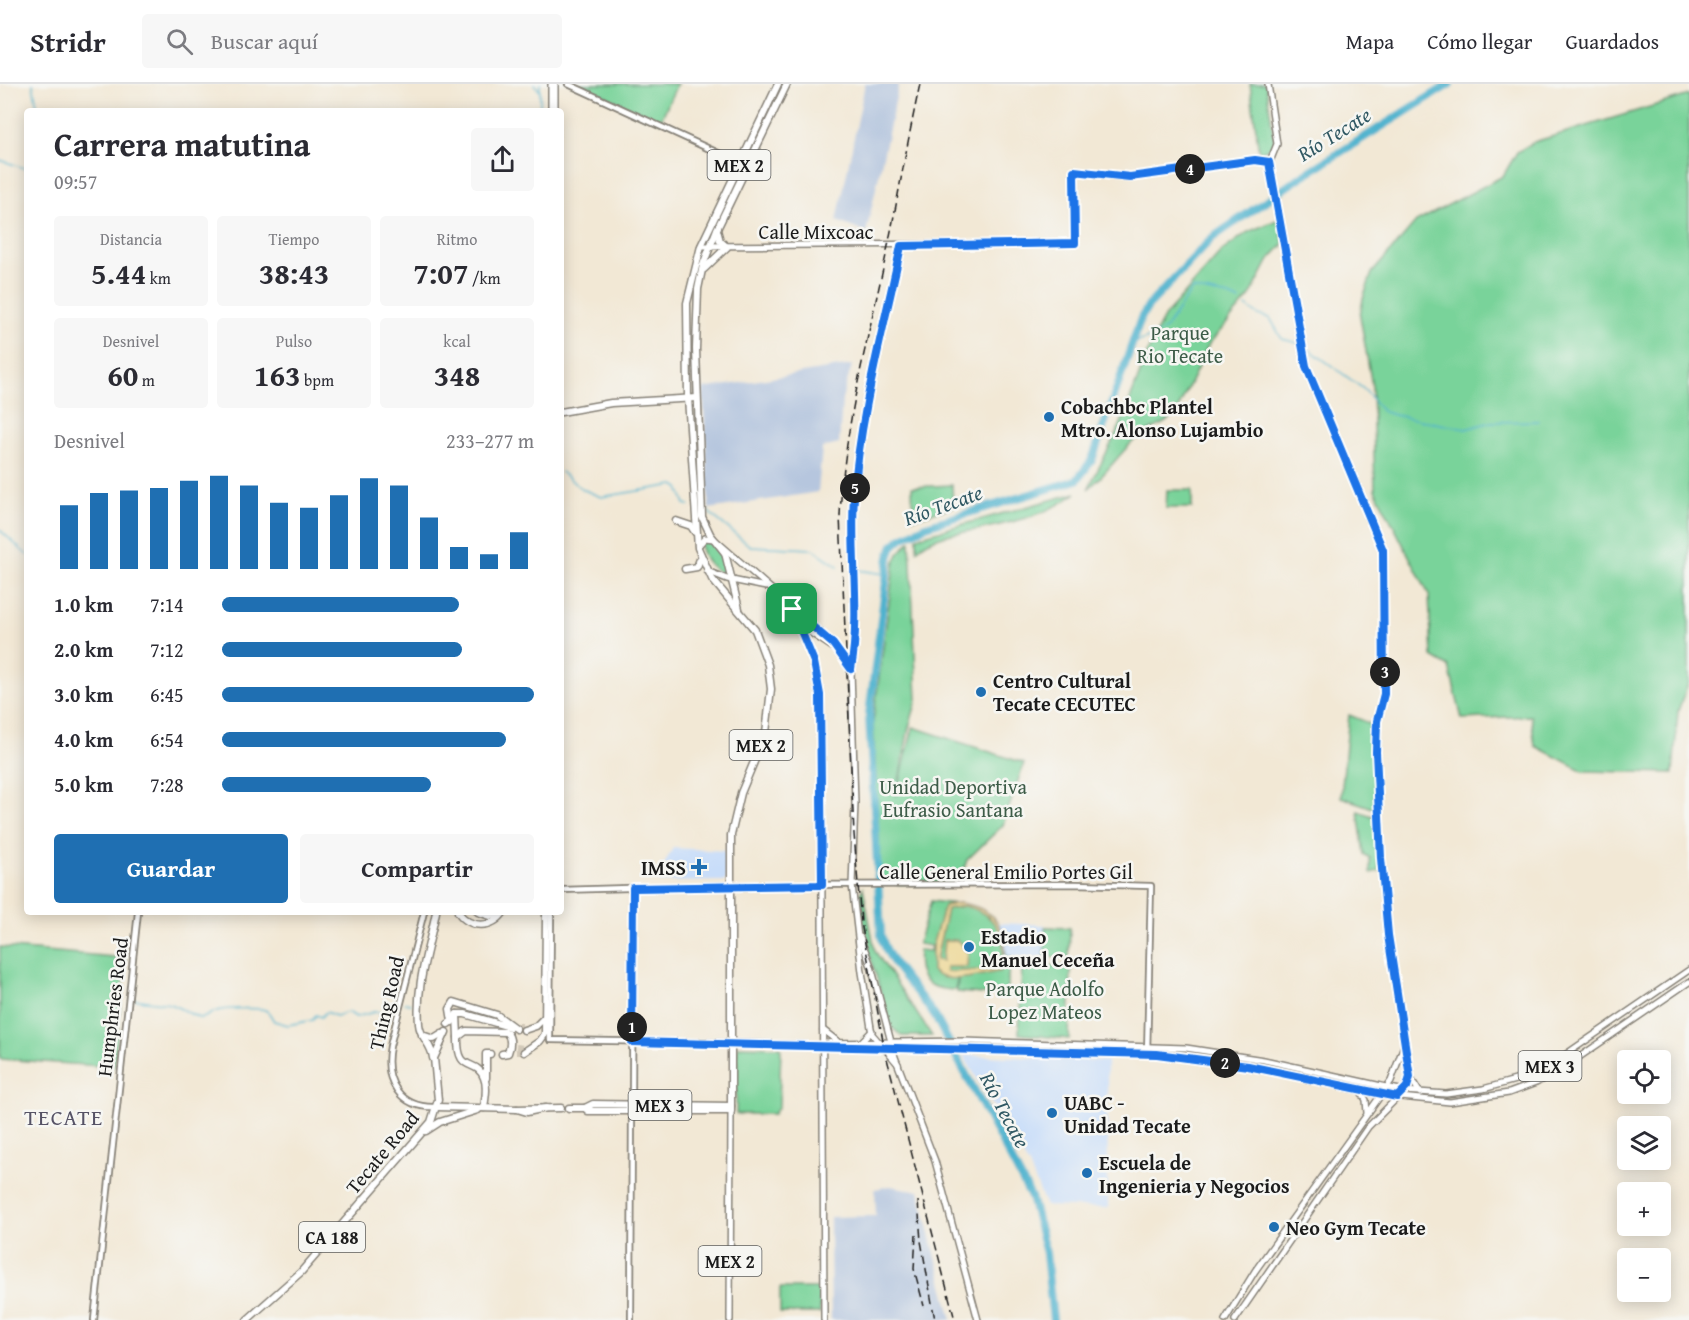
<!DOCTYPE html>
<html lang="es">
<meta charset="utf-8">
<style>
:root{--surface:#fff;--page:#f7f7f7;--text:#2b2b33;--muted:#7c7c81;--line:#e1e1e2;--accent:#1f6fb2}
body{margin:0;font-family:"Gentium Book Plus",serif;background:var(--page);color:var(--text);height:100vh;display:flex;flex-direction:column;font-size:22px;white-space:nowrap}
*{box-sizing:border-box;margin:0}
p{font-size:20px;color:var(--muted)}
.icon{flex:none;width:33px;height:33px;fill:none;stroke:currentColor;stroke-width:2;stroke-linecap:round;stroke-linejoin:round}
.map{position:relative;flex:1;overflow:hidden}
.side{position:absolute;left:24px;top:24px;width:540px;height:807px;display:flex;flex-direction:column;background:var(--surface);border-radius:6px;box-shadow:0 3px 15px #0003}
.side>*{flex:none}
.controls{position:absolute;left:1617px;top:966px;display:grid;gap:12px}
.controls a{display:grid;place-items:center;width:54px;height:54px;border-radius:6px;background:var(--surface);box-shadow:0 3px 15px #0003;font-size:30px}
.pin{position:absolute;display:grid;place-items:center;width:51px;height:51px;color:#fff;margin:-26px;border-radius:12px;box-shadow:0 3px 9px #0006}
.km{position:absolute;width:30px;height:30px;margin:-15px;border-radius:50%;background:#222;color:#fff;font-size:16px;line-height:30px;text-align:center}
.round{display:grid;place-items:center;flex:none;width:63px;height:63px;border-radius:6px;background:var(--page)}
.summary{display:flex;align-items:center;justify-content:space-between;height:102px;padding:0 30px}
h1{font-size:33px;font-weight:700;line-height:45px}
.stats{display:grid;grid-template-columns:repeat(3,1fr);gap:9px;height:102px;padding:6px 30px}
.stats div{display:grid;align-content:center;border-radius:6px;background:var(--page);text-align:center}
.stats b{font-size:30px;font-weight:700}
.stats small{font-size:16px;font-weight:400}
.stats p{font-size:16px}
.chart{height:168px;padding:12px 30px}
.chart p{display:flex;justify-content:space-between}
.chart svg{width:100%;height:108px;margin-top:6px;stroke:var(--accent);stroke-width:6}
.action{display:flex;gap:12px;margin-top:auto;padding:12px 30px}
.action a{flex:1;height:69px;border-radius:6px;background:var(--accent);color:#fff;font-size:24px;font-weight:700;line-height:69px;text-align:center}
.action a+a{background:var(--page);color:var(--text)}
ul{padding:0 30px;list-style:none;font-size:20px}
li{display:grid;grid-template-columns:96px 72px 1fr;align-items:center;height:45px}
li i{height:15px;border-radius:8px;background:var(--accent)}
header{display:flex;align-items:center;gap:36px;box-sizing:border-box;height:84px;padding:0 30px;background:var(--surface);border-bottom:2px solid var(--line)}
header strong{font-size:28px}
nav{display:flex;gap:33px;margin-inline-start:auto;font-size:21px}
.search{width:420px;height:54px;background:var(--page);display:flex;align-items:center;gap:15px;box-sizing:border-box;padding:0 21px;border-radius:6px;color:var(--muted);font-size:22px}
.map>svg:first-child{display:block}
</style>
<header>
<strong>Stridr</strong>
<div class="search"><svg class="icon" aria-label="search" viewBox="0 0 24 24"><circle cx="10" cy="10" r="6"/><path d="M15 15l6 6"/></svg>Buscar aquí</div>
<nav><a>Mapa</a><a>Cómo llegar</a><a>Guardados</a></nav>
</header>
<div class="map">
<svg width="1689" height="1236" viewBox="0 0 1689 1236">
<rect width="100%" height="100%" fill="#f6f6f2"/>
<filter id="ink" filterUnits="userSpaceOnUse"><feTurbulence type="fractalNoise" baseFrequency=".0167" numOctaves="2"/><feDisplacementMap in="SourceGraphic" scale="12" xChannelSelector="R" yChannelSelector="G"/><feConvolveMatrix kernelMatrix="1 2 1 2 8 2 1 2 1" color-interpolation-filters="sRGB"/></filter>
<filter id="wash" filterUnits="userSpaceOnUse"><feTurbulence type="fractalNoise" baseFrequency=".008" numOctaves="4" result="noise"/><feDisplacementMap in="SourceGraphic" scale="24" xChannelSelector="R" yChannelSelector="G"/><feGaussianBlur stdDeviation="1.35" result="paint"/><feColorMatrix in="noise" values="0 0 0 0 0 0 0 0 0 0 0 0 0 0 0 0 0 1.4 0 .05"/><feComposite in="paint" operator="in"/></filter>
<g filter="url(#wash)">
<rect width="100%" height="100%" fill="#f2e8d5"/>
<!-- built -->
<g fill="#c8ddf9">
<path d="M673,764L725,767L726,797L659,798V789Z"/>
<path d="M997,839L1045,841V873L1006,872L1004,852Z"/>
<path d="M963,971L1107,977L1108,1124L1046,1122L1029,1082Z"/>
</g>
<!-- industrial -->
<g fill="#b6c6de">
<path d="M865,0H899L866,149L837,137Z"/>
<path d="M852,281L842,315L839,360L822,364L818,408L709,425L703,305Z"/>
<path d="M890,1102L919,1107L952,1236H831L830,1133L876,1132L875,1105Z"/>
</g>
<!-- green -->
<g fill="#79d39a" stroke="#4a785b" stroke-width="1.5">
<path d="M580,0H677L660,38Z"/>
<path d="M1250,0H1266L1275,61L1259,69Z"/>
<path d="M1689,11V597L1678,627L1673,689L1583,687L1535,662L1531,632L1462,635L1449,583L1432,573L1429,511L1375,406L1372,302L1360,232L1363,215L1372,189L1416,138L1503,92L1517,68L1534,58Z"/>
<path d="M1279,135L1284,160L1269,176L1250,212L1209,260L1176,329C1166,342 1150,344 1137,354C1119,369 1107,390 1088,405L1120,342L1154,252L1165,232L1222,167L1248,148Z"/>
<path d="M952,401L953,423L913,434L912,403Z"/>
<path d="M1167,406H1192V424H1166Z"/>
<path d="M1076,409C1051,430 1013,438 982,445C960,449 933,450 917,466V453Z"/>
<path d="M709,457C719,465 728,477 724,490C710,484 704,476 700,461L702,458Z"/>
<path d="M910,457L917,616L909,643L896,713L913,643L1024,679L1003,741L967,776L959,799L897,800L896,793L894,796L881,797L873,638L894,481L898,470Z"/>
<path d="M1349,631L1374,641L1375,725L1341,713Z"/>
<path d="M1358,727L1375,733L1379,787L1370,789V774L1364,770Z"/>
<path d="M863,804L875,867L932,952H902L891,943L866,858L860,810Z"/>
<path d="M931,817L973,822L991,831L1004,852L1006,872L1013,873L1008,891V912L957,908L958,894L955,906C925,905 916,895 919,866L930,867L931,862L918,860Z"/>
<path d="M1045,843L1070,844L1069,874L1045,873Z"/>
<path d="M0,863L126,874L114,983L0,975Z"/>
<path d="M1022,881L1071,882L1069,955L1019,950Z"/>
<path d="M737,962L781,963L779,1022L774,1030H736Z"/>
<rect x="780" y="1204" width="40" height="25"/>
</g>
<!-- sand -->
<path fill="#eeda9e" stroke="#857b5d" stroke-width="1.5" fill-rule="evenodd" d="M958,819C998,823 1013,851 1001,887C983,890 946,903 932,887V862L944,822ZM964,822C996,829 1010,854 1000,885L946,888V883H967L968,867L957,856H944L942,877L936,876L947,825Z"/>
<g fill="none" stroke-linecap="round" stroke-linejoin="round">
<!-- stream -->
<g stroke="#4fb2ce" stroke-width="1.5">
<path d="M33,0L38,27"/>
<path d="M534,0L539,6"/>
<path d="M540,27V0"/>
<path d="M0,76L27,85"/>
<path d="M1246,222L1258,231L1270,234L1282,255L1298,259"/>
<path d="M1130,261L1156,251L1166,244L1192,205L1229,212L1240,217"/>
<path d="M1306,263L1365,306L1382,327L1394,331L1466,345L1491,338L1539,337"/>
<path d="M561,388L582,405L601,413L674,401L679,404L685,420L689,421"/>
<path d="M707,427L750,462L813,465L838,482"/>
<path d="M0,446L27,471"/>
<path d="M858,486L885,490"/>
<path d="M132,915L171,920L199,934C208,934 210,929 217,927C224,924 259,924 265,926C270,928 271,933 274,937L288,941L313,936L316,931L321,933L326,928L336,932L348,928L356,933L374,928L387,929L398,917"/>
<path d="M405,919L410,920"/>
</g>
<!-- river -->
<path stroke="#4fb2ce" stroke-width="8" d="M1053,1236L1046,1169L1031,1113L936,934C919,907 889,883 881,851L869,631L889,473L893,462L902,454L926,442L1077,396L1092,376L1141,234L1149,221L1212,154L1302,92L1450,0"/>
</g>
</g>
<g filter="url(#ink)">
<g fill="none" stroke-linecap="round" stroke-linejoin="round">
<!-- trunk-tunnel -->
<g stroke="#d2c9b9" stroke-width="6" stroke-dasharray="6 3" stroke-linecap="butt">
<path d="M516,942H524"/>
<path d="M516,963L524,964"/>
<path d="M516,968H524"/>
</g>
<defs>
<g id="tertiary">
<path d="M568,0L740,79"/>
<path d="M851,586C861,529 850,470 854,413C860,328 884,244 901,162"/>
<path d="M561,806L731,801L1075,800L1151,802L1147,970"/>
<path d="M424,828L390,962C383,997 400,1025 437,1023"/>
<path d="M551,828L550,956L731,959"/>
<path d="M94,1236L138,828"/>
<path d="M631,1236L633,804"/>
</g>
<g id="secondary">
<path d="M551,27V0"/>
<path d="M555,27V0"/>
<path d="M701,162L1075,159L1074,87L1130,93L1255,76L1269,78"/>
<path d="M698,462L705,454L714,455L827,554L851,586L855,719L852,801L862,888L872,950L898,980"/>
<path d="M707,487L727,495L766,503"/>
<path d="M792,525L814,578L821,624L824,1236"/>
<path d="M800,542L832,563"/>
<path d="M860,853L871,882L895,973L935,1077L978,1236"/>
<path d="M1225,1236L1255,1187L1391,997L1404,961"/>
<path d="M1235,1236L1368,1043L1404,1007L1410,993L1388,851L1381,774L1376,668L1377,637L1384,610L1383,466L1306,282L1269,80L1277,60L1268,0"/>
</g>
<g id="primary">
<path d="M823,946L837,957"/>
<path d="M861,958L872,947"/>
<path d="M731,959L1157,970L1248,982L1381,1011L1450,1018L1509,1009L1536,999L1572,978L1689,898"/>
<path d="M829,959L963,957L1186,964L1264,976L1404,1007L1446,1010L1483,1005L1537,990L1689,886"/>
<path d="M1410,993L1420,1009"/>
<path d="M1360,1006L1366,1016L1367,1029"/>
<path d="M730,1236L731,1027"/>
</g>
<g id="trunk">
<path d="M704,185L727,163L720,157L717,146"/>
<path d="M561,328L611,319L697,314"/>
<path d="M676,437L691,442L695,448"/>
<path d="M685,485L697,483L700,475"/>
<path d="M739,525L725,469L710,450L702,433L696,265L698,205L703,181L717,145L787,0"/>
<path d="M458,828C470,845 492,845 504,828"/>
<path d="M478,828L490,832L502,828"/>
<path d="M457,930L458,953"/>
<path d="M452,938L457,930H465L510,943"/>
<path d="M448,940L452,937L450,925L454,918L497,931L516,945"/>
<path d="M524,946L536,942L545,933"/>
<path d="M422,951L434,955L442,950"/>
<path d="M524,968L540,957L545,950L546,828"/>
<path d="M433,974C432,960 420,954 419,940C416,898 428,868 436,828"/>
<path d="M486,994V970H490"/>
<path d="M437,1023L517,1025L527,1028L546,1024"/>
<path d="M484,1024C485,1015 488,1003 484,994C476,973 457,991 458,953L466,947L506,948C512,954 511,961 508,969L502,970"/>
<path d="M569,1024H585L588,1027H731V751L741,709L766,649L771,605L768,581L755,546L712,495L698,464L688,314L687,219L701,162L778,0"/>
<path d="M585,1024L593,1020L731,1022"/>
<path d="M517,1025L561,1024"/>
<path d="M426,1047L440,1038L478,1026"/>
<path d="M247,1236L301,1188L431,1038L438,1016L434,974L446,948"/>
</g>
</defs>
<!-- tertiary casing -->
<use href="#tertiary" stroke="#878278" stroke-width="8"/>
<!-- secondary casing -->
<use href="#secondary" stroke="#878278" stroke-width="8"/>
<!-- primary casing -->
<use href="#primary" stroke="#878278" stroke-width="8"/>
<!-- trunk casing -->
<use href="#trunk" stroke="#878278" stroke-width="9"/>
<!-- tertiary -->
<use href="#tertiary" stroke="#fff" stroke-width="4.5"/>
<!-- secondary -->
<use href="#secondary" stroke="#fff" stroke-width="5"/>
<!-- primary -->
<use href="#primary" stroke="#fff" stroke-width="5"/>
<!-- trunk -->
<use href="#trunk" stroke="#fff" stroke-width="6"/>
<!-- rail -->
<g stroke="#1c1c1c" stroke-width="1.5" stroke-dasharray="9 4.5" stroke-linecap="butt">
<path d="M920,0C908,54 899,108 888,162C869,252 844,340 840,432L854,750L861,838L885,967L955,1236"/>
<path d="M918,1117L921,1157L935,1236"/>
<path d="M916,1151L914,1185L924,1222"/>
</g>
</g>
</g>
<g fill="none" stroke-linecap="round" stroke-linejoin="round" filter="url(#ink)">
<defs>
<path id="route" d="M1255,76L1269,78L1306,282L1383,466L1384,610L1377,637L1376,668L1381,774L1388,851L1410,993L1407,1003L1397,1013L1248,982L1157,970L632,958L633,804L822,801L820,611L814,578L792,525L833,560L851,585C861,529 850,470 854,413C860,328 884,244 901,162L1075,159L1074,87L1130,93Z"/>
</defs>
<!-- route casing -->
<use href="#route" stroke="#fff" stroke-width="12"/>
<!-- route -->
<use href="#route" stroke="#1a73e8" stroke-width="8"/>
</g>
<!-- markers -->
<g fill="#1f6fb2" stroke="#f6f6f2" stroke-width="2">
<circle cx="1049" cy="333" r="6"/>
<circle cx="981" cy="608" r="6"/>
<path d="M696 774h6v6h6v6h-6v6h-6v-6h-6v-6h6z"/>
<circle cx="969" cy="863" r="6"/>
<circle cx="1052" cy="1029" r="6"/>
<circle cx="1087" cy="1089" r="6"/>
<circle cx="1274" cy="1143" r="6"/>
</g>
<g text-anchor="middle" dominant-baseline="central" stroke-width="5" stroke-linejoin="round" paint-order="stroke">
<!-- shield labels -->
<g fill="#f6f6f2" stroke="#5d5d5c" stroke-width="1.5">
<rect x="707.5" y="66" width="63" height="30" rx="4.5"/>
<rect x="729.5" y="646" width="63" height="30" rx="4.5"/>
<rect x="1518.5" y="967" width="63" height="30" rx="4.5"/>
<rect x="628.5" y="1006" width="63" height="30" rx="4.5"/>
<rect x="299" y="1138" width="66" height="30" rx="4.5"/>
<rect x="698.5" y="1162" width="63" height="30" rx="4.5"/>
</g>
<g font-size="18" font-weight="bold" fill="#1c1c1c">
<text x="739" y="81">MEX 2</text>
<text x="761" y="661">MEX 2</text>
<text x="1550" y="982">MEX 3</text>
<text x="660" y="1021">MEX 3</text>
<text x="332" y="1153">CA 188</text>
<text x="730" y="1177">MEX 2</text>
</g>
<!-- street labels -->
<g font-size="20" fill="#1c1c1c" stroke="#f6f6f2">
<text x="816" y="147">Calle Mixcoac</text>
<text x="1006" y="787">Calle General Emilio Portes Gil</text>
<text transform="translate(386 919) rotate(-77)">Thing Road</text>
<text transform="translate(112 923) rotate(-83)">Humphries Road</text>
<text transform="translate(382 1068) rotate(-50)">Tecate Road</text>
</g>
<!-- park labels -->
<g font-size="20" fill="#3d5c48" stroke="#f6f6f2">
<text x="1180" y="248">Parque<tspan x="1180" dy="23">Rio Tecate</tspan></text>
<text x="953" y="702">Unidad Deportiva<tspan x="953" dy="23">Eufrasio Santana</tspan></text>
<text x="1045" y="904">Parque Adolfo<tspan x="1045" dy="23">Lopez Mateos</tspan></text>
</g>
<!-- poi labels -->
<g font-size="20" font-weight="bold" fill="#1c1c1c" stroke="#f6f6f2" text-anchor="start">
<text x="1061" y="322">Cobachbc Plantel<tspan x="1061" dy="23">Mtro. Alonso Lujambio</tspan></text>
<text x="993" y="596">Centro Cultural<tspan x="993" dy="23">Tecate CECUTEC</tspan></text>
<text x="686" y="783" text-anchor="end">IMSS</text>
<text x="981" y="852">Estadio<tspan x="981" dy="23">Manuel Ceceña</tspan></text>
<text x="1064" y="1018">UABC -<tspan x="1064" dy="23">Unidad Tecate</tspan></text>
<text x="1099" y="1078">Escuela de<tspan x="1099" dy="23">Ingenieria y Negocios</tspan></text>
<text x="1286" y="1143">Neo Gym Tecate</text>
</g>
<!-- water labels -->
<g font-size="21" font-style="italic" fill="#305863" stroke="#f6f6f2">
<text transform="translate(1334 50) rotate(-32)">Río Tecate</text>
<text transform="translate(943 421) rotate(-20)">Río Tecate</text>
<text transform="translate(1005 1026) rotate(62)">Río Tecate</text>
</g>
<!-- quarter labels -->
<g font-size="22" letter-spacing="1.5" fill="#565366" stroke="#f6f6f2">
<text x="64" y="1033">TECATE</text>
</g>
</g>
</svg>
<div class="controls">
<a><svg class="icon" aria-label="locate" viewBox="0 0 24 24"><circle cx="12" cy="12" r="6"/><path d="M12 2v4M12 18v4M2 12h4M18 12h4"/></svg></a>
<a><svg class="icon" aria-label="layers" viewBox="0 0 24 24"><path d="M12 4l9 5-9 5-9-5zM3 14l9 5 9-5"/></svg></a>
<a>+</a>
<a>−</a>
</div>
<div class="pin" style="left:792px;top:525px;background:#1e9e55"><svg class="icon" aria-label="arrive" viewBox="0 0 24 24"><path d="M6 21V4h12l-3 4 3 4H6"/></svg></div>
<b class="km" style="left:632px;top:943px">1</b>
<b class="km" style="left:1225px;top:979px">2</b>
<b class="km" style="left:1385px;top:588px">3</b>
<b class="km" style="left:1190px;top:85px">4</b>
<b class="km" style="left:855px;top:404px">5</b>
<section class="side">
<div class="summary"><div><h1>Carrera matutina</h1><p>09:57</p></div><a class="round"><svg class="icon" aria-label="share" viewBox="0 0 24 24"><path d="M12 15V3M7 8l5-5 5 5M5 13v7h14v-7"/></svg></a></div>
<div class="stats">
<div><p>Distancia</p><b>5.44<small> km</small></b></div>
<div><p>Tiempo</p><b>38:43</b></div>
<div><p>Ritmo</p><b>7:07<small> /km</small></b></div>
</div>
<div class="stats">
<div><p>Desnivel</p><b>60<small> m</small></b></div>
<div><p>Pulso</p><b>163<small> bpm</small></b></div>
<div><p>kcal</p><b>348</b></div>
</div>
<div class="chart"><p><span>Desnivel</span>233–277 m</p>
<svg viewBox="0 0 160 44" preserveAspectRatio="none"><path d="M5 44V18M15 44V13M25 44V12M35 44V11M45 44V8M55 44V6M65 44V10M75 44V17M85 44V19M95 44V14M105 44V7M115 44V10M125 44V23M135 44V35M145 44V38M155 44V29"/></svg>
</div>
<ul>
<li><b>1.0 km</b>7:14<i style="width:76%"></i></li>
<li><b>2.0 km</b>7:12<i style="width:77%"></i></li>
<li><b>3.0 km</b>6:45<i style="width:100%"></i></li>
<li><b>4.0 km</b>6:54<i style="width:91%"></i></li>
<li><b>5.0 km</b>7:28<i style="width:67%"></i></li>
</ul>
<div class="action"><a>Guardar</a><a>Compartir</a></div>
</section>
</div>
